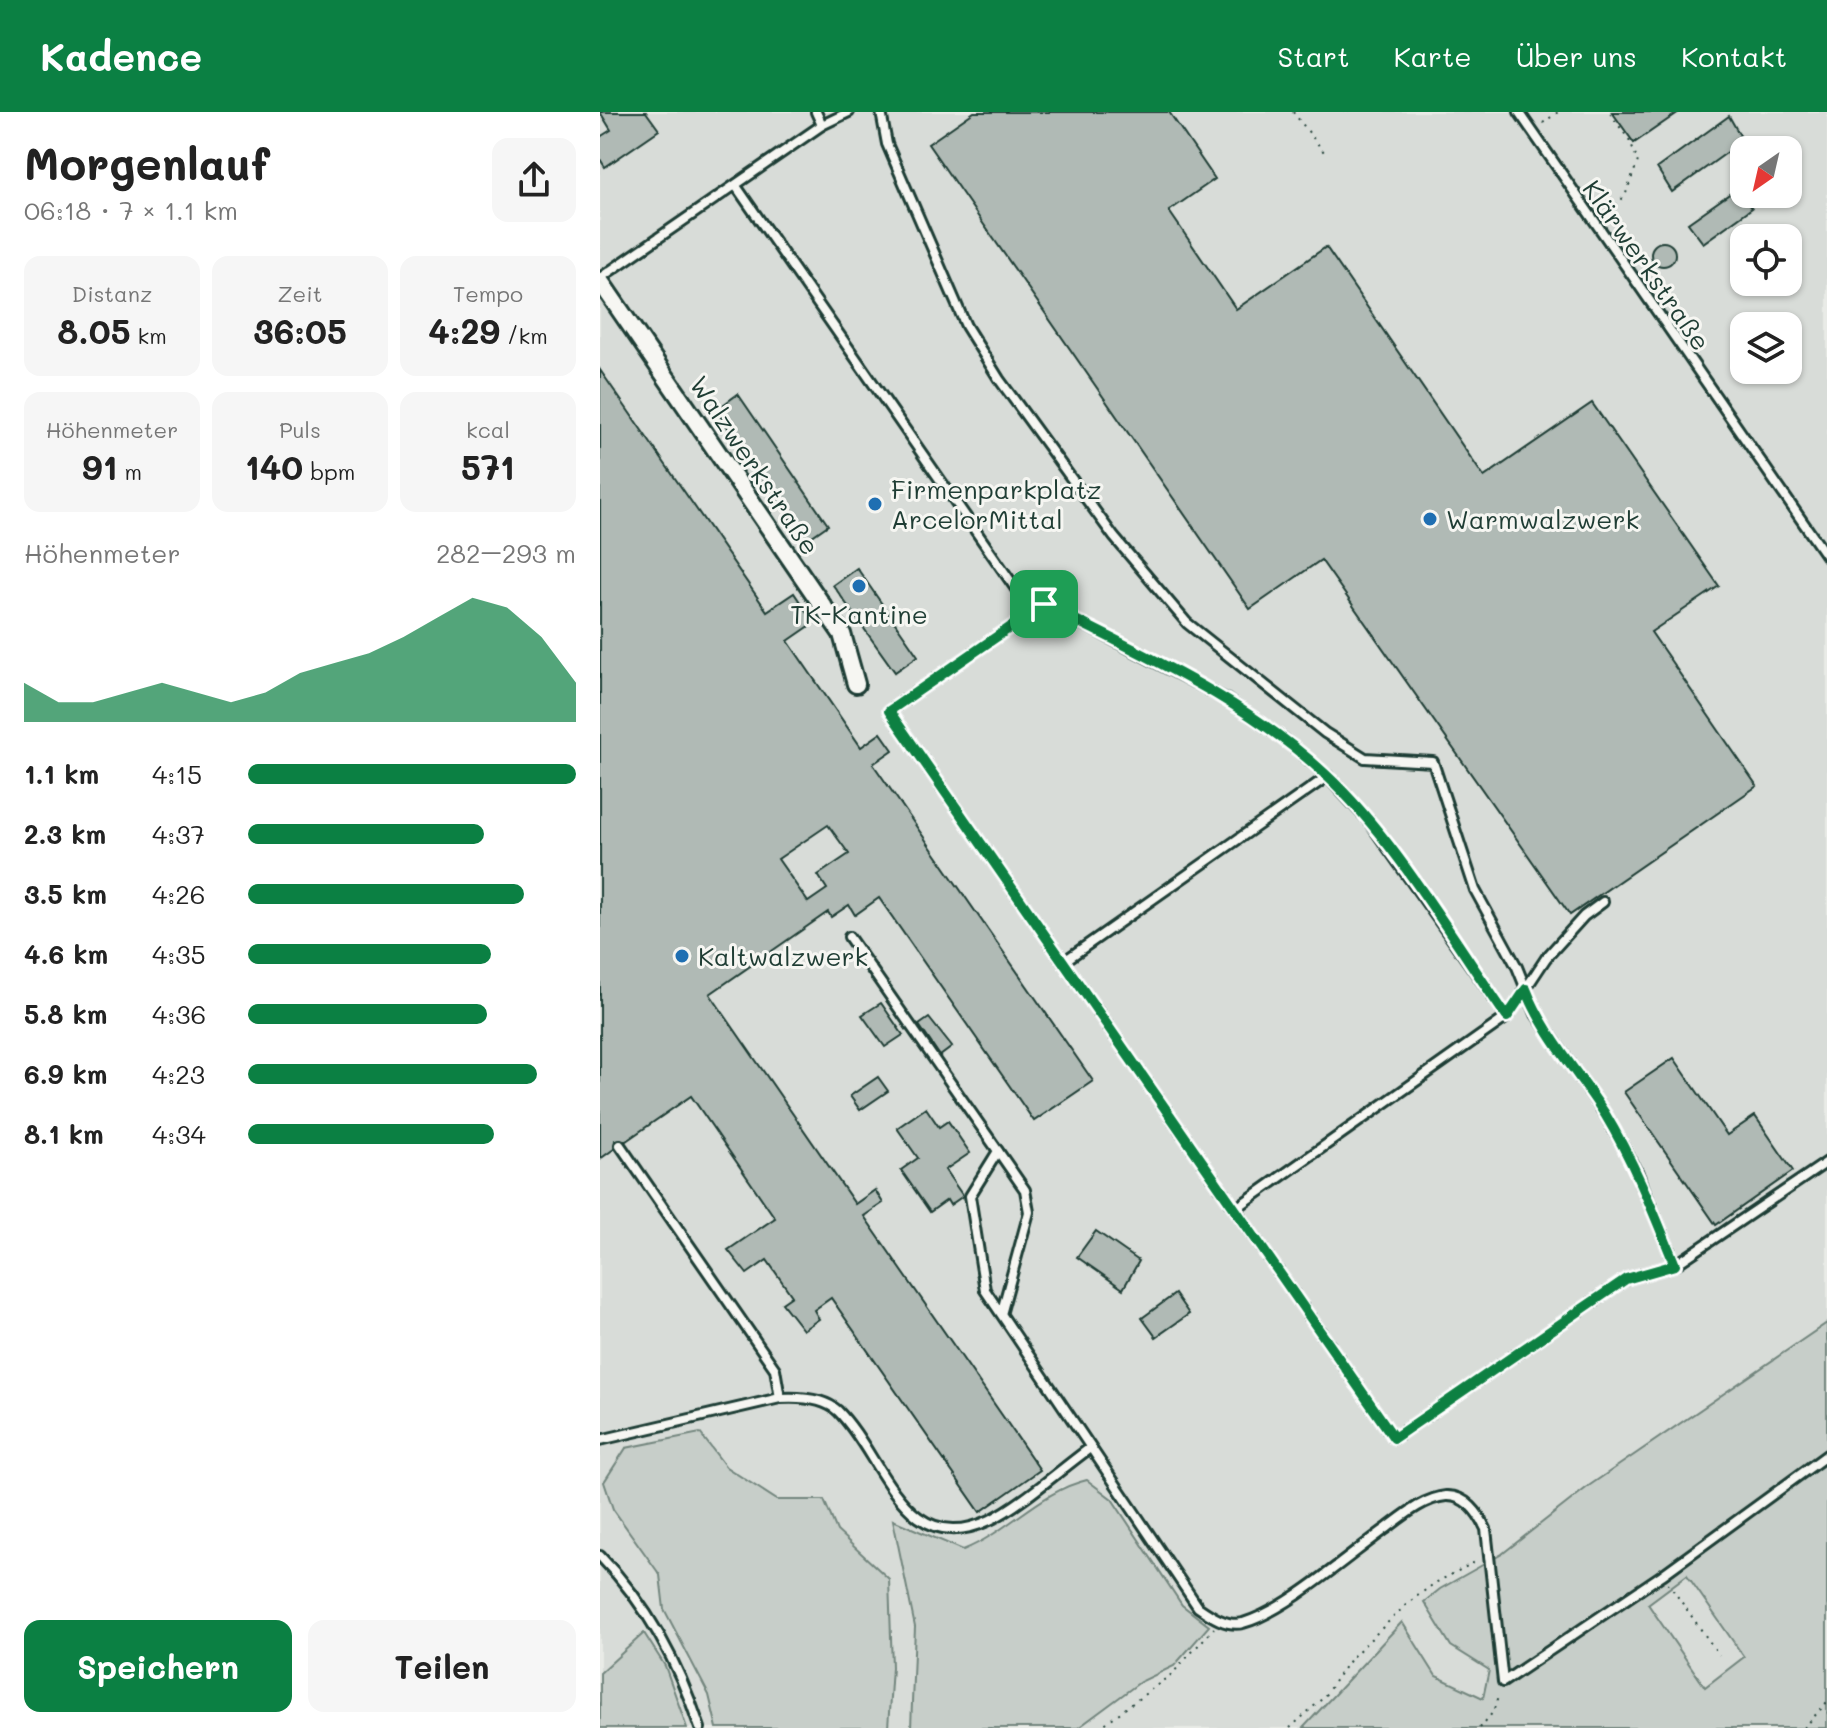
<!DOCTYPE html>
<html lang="de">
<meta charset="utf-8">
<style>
:root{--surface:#fff;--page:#f6f6f6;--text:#222;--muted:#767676;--accent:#0b8043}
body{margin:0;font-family:Mali,sans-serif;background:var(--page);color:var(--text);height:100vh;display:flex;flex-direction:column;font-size:30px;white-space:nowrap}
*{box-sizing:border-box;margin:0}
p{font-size:26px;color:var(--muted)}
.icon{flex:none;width:44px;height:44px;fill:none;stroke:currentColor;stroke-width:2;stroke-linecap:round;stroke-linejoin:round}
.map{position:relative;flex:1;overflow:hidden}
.side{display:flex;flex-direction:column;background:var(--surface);width:600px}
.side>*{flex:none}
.needle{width:52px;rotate:214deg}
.buttons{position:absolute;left:1130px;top:24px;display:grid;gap:16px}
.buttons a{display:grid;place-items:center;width:72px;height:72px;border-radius:16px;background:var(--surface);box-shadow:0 2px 6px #0004;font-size:40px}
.pin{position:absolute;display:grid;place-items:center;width:68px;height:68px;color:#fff;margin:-34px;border-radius:16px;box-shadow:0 4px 12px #0006}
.round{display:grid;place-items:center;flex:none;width:84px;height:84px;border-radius:16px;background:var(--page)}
.head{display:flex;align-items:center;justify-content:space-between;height:136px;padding:0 24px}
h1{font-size:44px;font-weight:700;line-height:60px}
.metrics{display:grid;grid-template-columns:repeat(3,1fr);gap:12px;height:136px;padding:8px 24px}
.metrics div{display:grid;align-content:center;border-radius:16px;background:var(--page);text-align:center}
.metrics b{font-size:34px;font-weight:700}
.metrics small{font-size:22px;font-weight:400}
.metrics p{font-size:22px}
.chart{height:224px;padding:16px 24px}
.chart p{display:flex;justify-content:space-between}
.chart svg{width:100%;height:144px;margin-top:8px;fill:var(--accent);opacity:.7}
.primary-button{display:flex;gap:16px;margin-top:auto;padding:16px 24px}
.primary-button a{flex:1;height:92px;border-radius:16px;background:var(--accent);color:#fff;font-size:32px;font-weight:700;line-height:92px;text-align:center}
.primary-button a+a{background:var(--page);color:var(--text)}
ul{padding:0 24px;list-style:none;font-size:26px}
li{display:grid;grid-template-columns:128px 96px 1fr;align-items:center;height:60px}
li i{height:20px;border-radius:10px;background:var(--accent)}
header{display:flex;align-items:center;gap:48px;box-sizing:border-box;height:112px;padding:0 40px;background:var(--accent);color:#fff}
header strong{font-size:38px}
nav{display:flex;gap:44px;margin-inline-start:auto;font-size:28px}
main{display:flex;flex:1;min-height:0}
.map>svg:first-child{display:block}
</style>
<header>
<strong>Kadence</strong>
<nav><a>Start</a><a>Karte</a><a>Über uns</a><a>Kontakt</a></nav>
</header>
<main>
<section class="side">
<div class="head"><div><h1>Morgenlauf</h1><p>06:18 · 7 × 1.1 km</p></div><a class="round"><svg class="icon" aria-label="share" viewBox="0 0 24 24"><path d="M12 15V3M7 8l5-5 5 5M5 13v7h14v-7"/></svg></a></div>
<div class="metrics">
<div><p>Distanz</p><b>8.05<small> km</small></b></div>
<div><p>Zeit</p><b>36:05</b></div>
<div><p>Tempo</p><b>4:29<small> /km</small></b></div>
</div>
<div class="metrics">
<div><p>Höhenmeter</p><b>91<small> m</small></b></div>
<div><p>Puls</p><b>140<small> bpm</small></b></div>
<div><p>kcal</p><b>571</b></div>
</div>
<div class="chart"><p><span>Höhenmeter</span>282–293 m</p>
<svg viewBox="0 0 160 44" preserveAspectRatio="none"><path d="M0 44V32L10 38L20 38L30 35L40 32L50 35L60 38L70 35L80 29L90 26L100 23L110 18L120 12L130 6L140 9L150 18L160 32V44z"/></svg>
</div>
<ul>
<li><b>1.1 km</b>4:15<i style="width:100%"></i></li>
<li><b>2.3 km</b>4:37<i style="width:72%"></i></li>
<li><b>3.5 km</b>4:26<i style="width:84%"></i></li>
<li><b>4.6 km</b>4:35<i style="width:74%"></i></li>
<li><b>5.8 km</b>4:36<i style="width:73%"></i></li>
<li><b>6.9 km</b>4:23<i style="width:88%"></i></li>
<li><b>8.1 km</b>4:34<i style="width:75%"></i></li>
</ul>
<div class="primary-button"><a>Speichern</a><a>Teilen</a></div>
</section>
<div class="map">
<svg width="1227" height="1616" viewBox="0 0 1227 1616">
<rect width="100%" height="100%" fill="#e9ebe7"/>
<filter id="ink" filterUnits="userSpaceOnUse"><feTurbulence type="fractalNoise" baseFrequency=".0125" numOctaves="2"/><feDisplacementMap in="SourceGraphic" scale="16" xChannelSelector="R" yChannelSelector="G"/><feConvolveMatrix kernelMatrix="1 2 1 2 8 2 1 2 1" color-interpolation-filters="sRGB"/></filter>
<g filter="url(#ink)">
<!-- built -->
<g fill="#d8dcd8" fill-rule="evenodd">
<path d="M0,0H1227V1211L990,1373L902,1442L840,1477L825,1490L851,1534L889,1558L884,1586L836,1564L714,1606L703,1616H478L540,1570L574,1554L609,1514L582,1493L512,1387L463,1374L391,1427L363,1438L293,1409L315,1515L314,1603L311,1616H288L292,1555L289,1467L237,1419L224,1388L177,1389L126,1355L99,1321L13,1397L60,1463L64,1497L109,1583L117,1616H87L65,1554L0,1561ZM1144,38H1188V82H1144ZM1144,126H1188V170H1144ZM1144,214H1188V258H1144Z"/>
<path d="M1087,1462L1144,1545L1105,1576L1048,1492Z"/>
</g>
<!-- green -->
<g fill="#c7cec9" stroke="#73867e" stroke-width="2" fill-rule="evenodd">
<path d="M1227,1211V1616H703L802,1510L836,1564L883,1586L889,1558L851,1534L824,1490L840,1477L902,1442L990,1373ZM1087,1463L1144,1545L1105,1575L1048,1492Z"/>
<path d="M100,1321L126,1355L177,1388H224L237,1419L289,1467L292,1555L288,1616H117L109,1583L64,1497L60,1463L13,1397L4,1370L26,1336Z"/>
<path d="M487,1368L512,1387L582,1493L609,1514L574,1554L540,1570L478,1616H311L315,1515L293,1408L363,1438C408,1420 440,1379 487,1368Z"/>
<path d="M44,1521L65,1554L87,1616H0V1561Z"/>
</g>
<!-- building -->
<g fill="#b0bab5" stroke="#1f3d34" stroke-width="2" fill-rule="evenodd">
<path d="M0,0H46L59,18L5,55L0,47V25L11,18Z"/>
<path d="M374,0H569L615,67L569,99L636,197L726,135L884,365L992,291L1119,474L1051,520L1157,674L970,803L721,448L650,497L328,32Z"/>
<path d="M1012,0H1079L1034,31Z"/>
<path d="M1129,4L1143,29L1072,80L1057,56Z"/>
<path d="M1138,76L1152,96L1103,131L1088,111Z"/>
<circle cx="1063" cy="142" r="12"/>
<path d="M0,258L167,499L194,481L214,511L188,529L261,635L281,621L293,638L273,652L493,969L434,1009L279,786L255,803L249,793L231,805L228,800L110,882L255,1092L275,1078L283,1091L264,1104L440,1358L380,1400L231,1186L214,1198L219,1207L203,1218L182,1191L192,1184L167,1148L147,1162L128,1138L175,1106L91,984L26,1029L15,1028L14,1037L0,1047ZM228,713L249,742L218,763L227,777L208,790L178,747Z"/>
<path d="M138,282L228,413L205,429L116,298Z"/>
<path d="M257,456L318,544L295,560L233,473Z"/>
<path d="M281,891L303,923L285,935L262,903Z"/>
<path d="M329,906L352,935L340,944L319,913Z"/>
<path d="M1074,946L1127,1023L1155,1004L1193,1059L1116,1113L1024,980Z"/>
<path d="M278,965L288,979L260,998L250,984Z"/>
<path d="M326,996L339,1015L348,1009L370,1041L345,1058L363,1084L350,1093L347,1088L330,1100L301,1058L318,1046L297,1016Z"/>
<path d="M496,1119L539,1149L523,1177L477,1145Z"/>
<path d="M575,1182L589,1202L556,1225L542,1206Z"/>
</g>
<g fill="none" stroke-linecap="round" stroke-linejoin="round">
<defs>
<g id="lane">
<path d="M281,0L287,32L366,214L399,267L514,425L587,511L725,621L765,646L833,650L875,778L917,855L936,902L1004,1001L1037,1059L1075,1153"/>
<path d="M919,0L1227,445"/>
<path d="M222,13L249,0"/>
<path d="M136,74L416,477L626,587L684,627L725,662L768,708L907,905"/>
<path d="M0,166L222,13L216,0"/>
<path d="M444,492L289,599L794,1326L1026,1167L1075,1153L1227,1050"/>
<path d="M249,825L398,1039L370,1084L385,1178L598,1495C611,1504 627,1515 643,1511C686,1499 749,1443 787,1416C803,1404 824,1386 846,1384C866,1383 879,1402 886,1417L903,1570L1062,1463L1227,1343"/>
<path d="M463,850L728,664"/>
<path d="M398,1039L425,1078L429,1100L402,1199"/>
<path d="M635,1097L907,905L946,846L984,804L1003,790"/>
<path d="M180,1286C198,1285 224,1286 238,1299C283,1344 304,1449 390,1408C421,1393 461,1357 490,1336"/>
<path d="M0,1328L180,1286L175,1257L20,1033"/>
<path d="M0,1444C48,1493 78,1551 100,1616"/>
</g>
<path id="street" d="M0,169L242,522L256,572"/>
</defs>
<!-- lane casing -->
<use href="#lane" stroke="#1f3d34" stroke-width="14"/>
<!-- street casing -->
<use href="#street" stroke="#1f3d34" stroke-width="22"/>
<!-- path -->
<g stroke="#1f3d34" stroke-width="2" stroke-dasharray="2 6" stroke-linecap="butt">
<path d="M693,0L724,40"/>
<path d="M943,11L958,0"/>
<path d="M1004,104L1025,84L1038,49L1030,29L1009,0"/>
<path d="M1068,1471L1119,1543"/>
<path d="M499,1616L572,1562L614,1516"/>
<path d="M690,1616L723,1586L750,1547L808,1491L835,1471L877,1449"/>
<path d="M880,1616L893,1600L899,1582"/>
<path d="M1204,1616L1227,1590"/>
</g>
<!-- lane -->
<use href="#lane" stroke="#f6f6f2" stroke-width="8"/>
<!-- street -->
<use href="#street" stroke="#f6f6f2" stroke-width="16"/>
</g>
</g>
<g fill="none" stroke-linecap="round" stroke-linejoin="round" filter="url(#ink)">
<defs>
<path id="route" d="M444,492C541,542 645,587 725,662C796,728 851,825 907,905L926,877C944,923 978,960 1005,1002C1034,1050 1054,1101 1075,1153L1026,1167L794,1326L289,599Z"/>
</defs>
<!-- route casing -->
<use href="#route" stroke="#fff" stroke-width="16"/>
<!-- route -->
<use href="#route" stroke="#0b8043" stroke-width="10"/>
</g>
<!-- markers -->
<g fill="#1f6fb2" stroke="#f6f6f2" stroke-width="3">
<circle cx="275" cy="392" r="8"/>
<circle cx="830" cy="407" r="8"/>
<circle cx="259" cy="474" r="8"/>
<circle cx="82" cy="844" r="8"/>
</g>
<g text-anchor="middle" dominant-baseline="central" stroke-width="6" stroke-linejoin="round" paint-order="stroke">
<!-- street labels -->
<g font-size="26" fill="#1f3d34" stroke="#f6f6f2">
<text transform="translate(1047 153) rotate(55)">Klärwerkstraße</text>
<text transform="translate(155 353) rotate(56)">Walzwerkstraße</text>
</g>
<!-- poi labels -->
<g font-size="26" fill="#1f3d34" stroke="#f6f6f2" text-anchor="start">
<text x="291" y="377">Firmenparkplatz<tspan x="291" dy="30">ArcelorMittal</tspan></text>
<text x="846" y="407">Warmwalzwerk</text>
<text x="259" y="502" text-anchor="middle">TK-Kantine</text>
<text x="98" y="844">Kaltwalzwerk</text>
</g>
</g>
</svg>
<div class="buttons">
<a><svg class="needle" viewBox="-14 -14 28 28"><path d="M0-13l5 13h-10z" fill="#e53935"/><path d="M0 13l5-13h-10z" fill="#767676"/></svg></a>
<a><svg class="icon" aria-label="locate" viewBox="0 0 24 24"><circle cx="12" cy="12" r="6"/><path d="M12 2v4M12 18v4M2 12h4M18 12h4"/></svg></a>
<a><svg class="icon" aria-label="layers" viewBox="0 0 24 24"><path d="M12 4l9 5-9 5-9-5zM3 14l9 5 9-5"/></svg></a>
</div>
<div class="pin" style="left:444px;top:492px;background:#1e9e55"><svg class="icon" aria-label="arrive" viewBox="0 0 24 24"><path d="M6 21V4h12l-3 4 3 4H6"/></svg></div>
</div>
</main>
